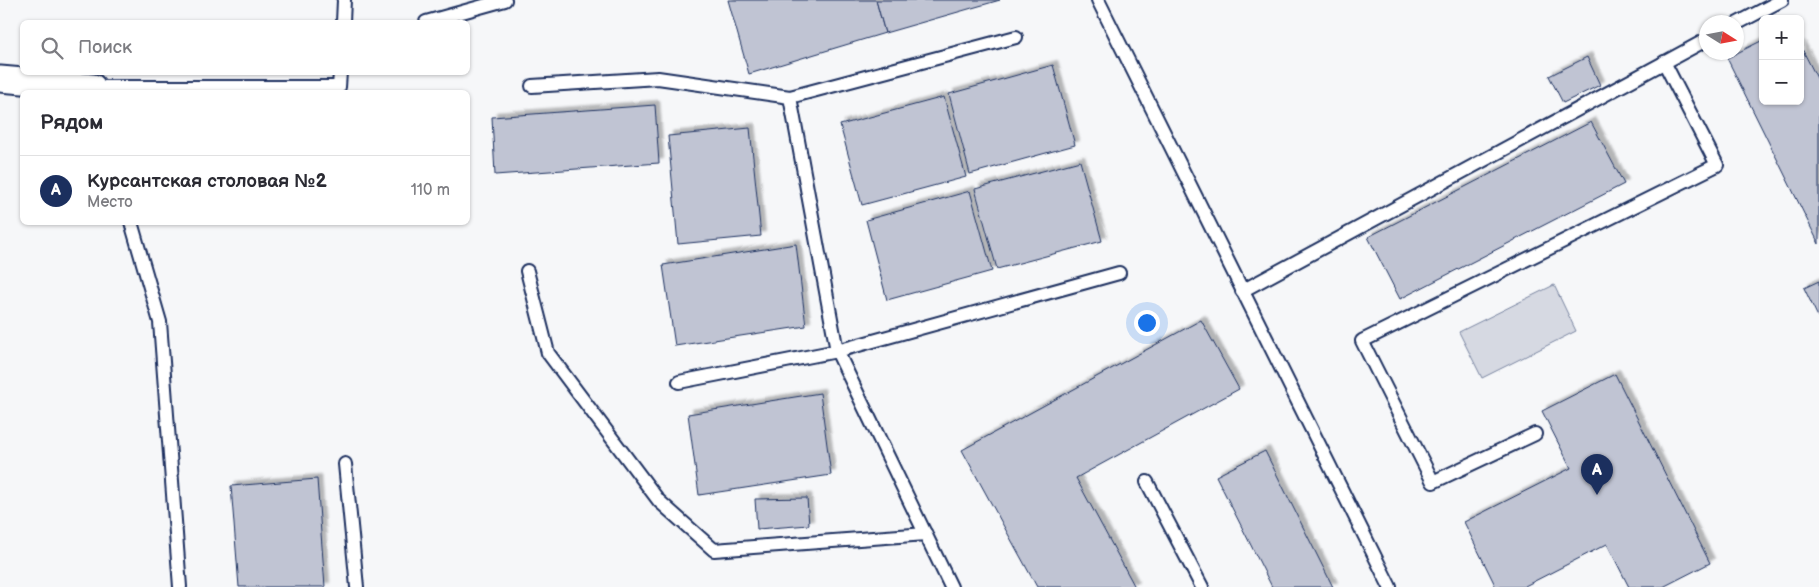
<!DOCTYPE html>
<html lang="ru">
<meta charset="utf-8">
<style>
body{margin:0;font-family:"Balsamiq Sans",sans-serif;background:#f2f2f3;color:#2b2b33}
.controls{position:absolute;right:15px;top:15px;display:grid;overflow:hidden;border-radius:8px;box-shadow:0 1px 4px #0004}
.controls button{width:45px;height:45px;display:grid;place-items:center;padding:0;border:0;border-bottom:1px solid #e1e1e2;background:#fff;color:#2b2b33;font:25px sans-serif}
.compass{position:absolute;left:1699px;top:15px;width:45px;height:45px;border-radius:50%;background:#fff;box-shadow:0 1px 4px #0004;rotate:101deg}
.you{position:absolute;left:1146px;top:322px;width:18px;height:18px;margin:-12px;border:4px solid #fff;border-radius:50%;background:#1a73e8;box-shadow:0 0 0 8px #1a73e833}
.badge{display:grid;place-items:center;width:32px;height:32px;border-radius:50%;background:#1b2f5e;color:#fff;font-size:16px;font-weight:700}
.pin{position:absolute;translate:-50% -41px;filter:drop-shadow(0 1px 2px #0008)}
.pin::after{content:'';position:absolute;top:26px;width:18px;height:15px;background:inherit;clip-path:polygon(0 0,100% 0,50% 100%)}
.list{margin:0;padding:0;list-style:none}
h2{display:flex;justify-content:space-between;align-items:center;height:65px;margin:0;padding:0 20px;font-size:21px}
h2 small{font-size:16px;font-weight:400;color:#7c7c81}
.list li{display:grid;grid-template-columns:32px 1fr auto;gap:15px;align-items:center;box-sizing:border-box;height:70px;padding:0 20px;border-top:1px solid #e1e1e2}
.list b{display:block;font-size:19px;white-space:nowrap}
.list p{margin:0;font-size:16px;white-space:nowrap;color:#7c7c81}
.list em{font-size:16px;font-style:normal;color:#7c7c81}
.icon{flex:none;width:28px;height:28px;fill:none;stroke:currentColor;stroke-width:2;stroke-linecap:round;stroke-linejoin:round}
.map{position:relative;flex:none;width:1819px;height:587px;overflow:hidden}
.search{position:absolute;background:#fff;box-shadow:0 1px 4px #0004;left:20px;top:20px;width:450px;height:55px;display:flex;align-items:center;gap:12px;box-sizing:border-box;padding:0 18px;border-radius:8px;color:#7c7c81;font-size:19px}
.panel{position:absolute;background:#fff;box-shadow:0 1px 4px #0004;left:20px;top:90px;width:450px;height:135px;border-radius:8px}
.map>svg:first-child{display:block}
</style>
<div class="map">
<svg width="1819" height="587" viewBox="0 0 1819 587">
<defs>
<filter id="shadow"><feDropShadow dx="4.5" dy="-4.5" stdDeviation="1" flood-color="#0004"/></filter>
</defs>
<rect width="100%" height="100%" fill="#f6f7f9"/>
<filter id="ink" filterUnits="userSpaceOnUse"><feTurbulence type="fractalNoise" baseFrequency=".02" numOctaves="2"/><feDisplacementMap in="SourceGraphic" scale="10" xChannelSelector="R" yChannelSelector="G"/><feConvolveMatrix kernelMatrix="1 2 1 2 8 2 1 2 1" color-interpolation-filters="sRGB"/></filter>
<g filter="url(#ink)">
<polygon fill="#d6d9e2" stroke="#7884a0" points="1554,285 1576,331 1482,378 1459,332"/>
<g fill="#c0c4d3" stroke="#1b2f5e" filter="url(#shadow)">
<polygon points="728,0 876,0 885,33 749,74"/>
<polygon points="876,0 1000,0 885,33"/>
<polygon points="1763,40 1763,101 1800,101 1800,45 1819,82 1819,244 1727,58"/>
<polygon points="1587,57 1600,85 1563,103 1549,76"/>
<polygon points="1053,65 1075,145 970,174 949,94"/>
<polygon points="944,97 966,177 862,205 840,125"/>
<polygon points="655,105 659,163 495,175 492,117"/>
<polygon points="1591,122 1624,184 1400,299 1368,237"/>
<polygon points="750,128 761,236 678,244 668,136"/>
<polygon points="1080,161 1102,241 997,269 975,189"/>
<polygon points="970,191 992,271 887,300 866,220"/>
<polygon points="796,244 806,326 675,346 663,265"/>
<polygon points="1819,281 1819,319 1804,288"/>
<polygon points="1201,320 1239,389 1076,478 1135,587 1037,587 962,450"/>
<polygon points="1615,374 1710,563 1663,587 1629,587 1607,544 1523,587 1496,587 1464,522 1571,468 1542,411"/>
<polygon points="820,393 831,475 699,495 688,414"/>
<polygon points="1265,451 1333,587 1272,587 1216,476"/>
<polygon points="317,479 325,587 239,587 231,486"/>
<polygon points="807,498 809,525 757,529 755,499"/>
</g>
<g fill="none" stroke-linecap="round" stroke-linejoin="round">
<g stroke="#1b2f5e" stroke-width="16">
<g id="service">
<polyline points="1098,0 1390,587"/>
<polyline points="343,22 344,0"/>
<polyline points="426,22 505,0"/>
<polyline points="1736,24 1782,0"/>
<polyline points="1016,37 790,97 837,351 1119,273"/>
<polyline points="532,86 658,78 790,97"/>
<polyline points="94,90 93,87 339,87 340,72"/>
<polyline points="131,222 160,322 180,587"/>
<polyline points="527,271 548,353 659,501 714,550 926,534"/>
<polyline points="1242,291 1706,40"/>
<polyline points="679,382 837,351 951,587"/>
<polyline points="1535,434 1433,482 1362,341 1717,165 1664,62"/>
<polyline points="345,464 357,587"/>
<polyline points="1147,482 1202,587"/>
</g>
</g>
<g stroke="#1b2f5e" stroke-width="29">
<polyline id="minor" points="0,79 93,87"/>
</g>
<use href="#service" stroke="#fff" stroke-width="12"/>
<use href="#minor" stroke="#fff" stroke-width="25"/>
</g>
</g>
</svg>
<div class="controls">
<button>+</button>
<button>−</button>
</div>
<svg class="compass" viewBox="-18 -18 36 36"><path d="M0-13l5 13h-10z" fill="#e53935"/><path d="M0 13l5-13h-10z" fill="#7c7c81"/></svg>
<div class="you"></div>
<div class="pin badge" style="left:1597px;top:495px">A</div>
<div class="search"><svg class="icon" aria-label="search" viewBox="0 0 24 24"><circle cx="10" cy="10" r="6"/><path d="M15 15l6 6"/></svg>Поиск</div>
<section class="panel">
<h2>Рядом<small></small></h2>
<ul class="list">
<li><span class="badge">A</span><div><b>Курсантская столовая №2</b><p>Место</p></div><em>110 m</em></li>
</ul>
</section>
</div>
